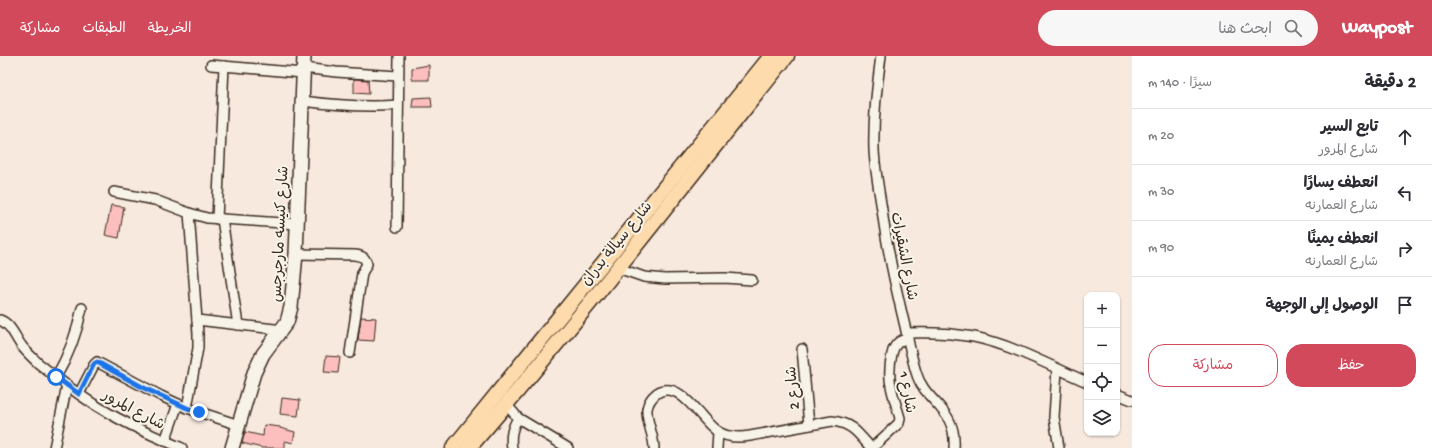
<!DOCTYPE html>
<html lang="ar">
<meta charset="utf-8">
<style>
body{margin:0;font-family:"Gochi Hand","Playpen Sans Arabic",sans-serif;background:#f7f7f7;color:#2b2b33;direction:rtl}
.controls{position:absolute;right:12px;bottom:12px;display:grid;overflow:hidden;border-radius:8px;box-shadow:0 1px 3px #0004}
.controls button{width:36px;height:36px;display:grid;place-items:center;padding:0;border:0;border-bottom:1px solid #e1e1e2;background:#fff;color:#2b2b33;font:20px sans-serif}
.stop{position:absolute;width:12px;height:12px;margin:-9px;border:3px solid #1a73e8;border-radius:50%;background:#fff}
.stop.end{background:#1a73e8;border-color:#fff;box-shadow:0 1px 4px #0008}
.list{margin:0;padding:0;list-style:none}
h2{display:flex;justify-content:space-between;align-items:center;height:52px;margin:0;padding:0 16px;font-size:17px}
h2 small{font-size:13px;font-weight:400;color:#7c7c81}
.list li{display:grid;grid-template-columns:26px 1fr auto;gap:12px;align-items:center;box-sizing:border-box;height:56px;padding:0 16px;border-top:1px solid #e1e1e2}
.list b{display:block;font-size:15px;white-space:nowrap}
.list p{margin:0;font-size:13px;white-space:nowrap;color:#7c7c81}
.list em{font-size:13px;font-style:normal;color:#7c7c81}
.actions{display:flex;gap:8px;padding:12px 16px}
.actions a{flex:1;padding:9px 0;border:1px solid #d1495b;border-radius:16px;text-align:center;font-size:14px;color:#d1495b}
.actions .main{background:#d1495b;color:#fff}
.icon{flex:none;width:22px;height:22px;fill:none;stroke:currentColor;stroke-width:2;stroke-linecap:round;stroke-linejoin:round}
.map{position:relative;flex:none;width:1132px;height:392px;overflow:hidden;direction:ltr}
header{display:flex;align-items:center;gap:24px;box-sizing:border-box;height:56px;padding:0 20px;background:#d1495b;color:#fff}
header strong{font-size:19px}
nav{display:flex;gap:22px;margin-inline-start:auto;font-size:14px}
.search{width:280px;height:36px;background:#f7f7f7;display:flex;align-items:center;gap:10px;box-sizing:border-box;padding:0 14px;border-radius:22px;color:#7c7c81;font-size:15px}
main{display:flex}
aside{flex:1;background:#fff}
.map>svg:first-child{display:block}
</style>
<header>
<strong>Waypost</strong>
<div class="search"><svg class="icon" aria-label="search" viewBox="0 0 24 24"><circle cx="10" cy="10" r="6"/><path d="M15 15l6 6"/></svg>ابحث هنا</div>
<nav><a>الخريطة</a><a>الطبقات</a><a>مشاركة</a></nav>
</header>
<main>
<aside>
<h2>2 دقيقة<small>سيرًا · 140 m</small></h2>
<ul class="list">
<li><svg class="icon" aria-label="ahead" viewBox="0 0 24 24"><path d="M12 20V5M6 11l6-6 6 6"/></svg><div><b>تابع السير</b><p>شارع المرور</p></div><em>20 m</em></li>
<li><svg class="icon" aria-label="left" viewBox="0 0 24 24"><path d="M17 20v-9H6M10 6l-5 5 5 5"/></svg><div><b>انعطف يسارًا</b><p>شارع العمارنه</p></div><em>30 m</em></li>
<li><svg class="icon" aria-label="right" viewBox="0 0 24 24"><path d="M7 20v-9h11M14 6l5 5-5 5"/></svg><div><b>انعطف يمينًا</b><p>شارع العمارنه</p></div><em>90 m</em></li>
<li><svg class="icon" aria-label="arrive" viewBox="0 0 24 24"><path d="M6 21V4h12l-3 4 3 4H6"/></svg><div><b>الوصول إلى الوجهة</b></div></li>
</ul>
<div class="actions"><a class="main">حفظ</a><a>مشاركة</a></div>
</aside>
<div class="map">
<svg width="1132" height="392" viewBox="0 0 1132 392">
<rect width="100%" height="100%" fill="#f8e9df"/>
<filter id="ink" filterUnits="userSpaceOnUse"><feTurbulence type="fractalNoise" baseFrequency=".025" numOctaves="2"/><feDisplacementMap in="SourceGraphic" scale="8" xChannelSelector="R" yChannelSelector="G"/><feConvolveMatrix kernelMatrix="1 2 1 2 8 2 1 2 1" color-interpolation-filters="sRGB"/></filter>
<g filter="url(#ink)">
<g fill="#fcbfbd" stroke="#3b2a1e">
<polygon points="429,9 429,24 412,24 412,12"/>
<polygon points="354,23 368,24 369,38 354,37"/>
<polygon points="431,41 432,51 412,51 413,42"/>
<polygon points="111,149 124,151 119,182 105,179"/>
<polygon points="361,261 376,262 374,285 358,284"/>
<polygon points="326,300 340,301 338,317 324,316"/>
<polygon points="282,342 300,344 298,360 280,358"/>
<polygon points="264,369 280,371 280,372 295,376 293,387 285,385 285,392 262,392 242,387 245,376 263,380"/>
</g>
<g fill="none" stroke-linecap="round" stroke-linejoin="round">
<g stroke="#3b2a1e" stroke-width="12">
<g id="street">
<path d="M881 0C877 31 873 62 874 94 875 114 879 134 882 154 887 192 895 229 904 266 908 283 911 300 916 316 925 348 957 351 954 392"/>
<polyline points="211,9 303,17"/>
<polyline points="303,12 336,16 398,20"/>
<path d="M302 45C334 49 366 52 398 49"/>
<polyline points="114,136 155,144 189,157 207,162 297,168"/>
<polyline points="217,163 224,10"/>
<polyline points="222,163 238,269"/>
<polyline points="397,171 399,0"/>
<path d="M296 198 355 199C362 200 365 201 367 208L362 217 350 297"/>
<polyline points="618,212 644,221 665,223 725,222 752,224"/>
<path d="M0 264C11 268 15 281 21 289 26 296 32 301 38 307 58 323 78 339 100 352 126 368 154 380 182 392"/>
<polyline points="197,264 283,274"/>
<path d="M907 277C929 276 951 277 974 281 1013 289 1050 310 1087 326"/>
<polyline points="802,293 809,369"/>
<polyline points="1057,313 1054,361 1059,392"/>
<path d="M56 321C69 299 77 277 82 252"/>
<polyline points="79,338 94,309 97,306 161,340 187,352 239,369"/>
<polyline points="1117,338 1132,344"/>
<polyline points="506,348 518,362 568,392"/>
<polyline points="187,352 198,292 198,278 189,157"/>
<polyline points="165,385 178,348"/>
<polyline points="54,392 67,329"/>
<path d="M512 392C510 380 512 372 518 362"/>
<path d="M654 392C654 379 646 366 647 353 648 347 652 341 657 337 680 322 701 365 717 375 727 382 738 382 750 380L832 365C852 367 858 377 871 392"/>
<polyline points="717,392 718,376"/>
<path d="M872 392 899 367 900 362C893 338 886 324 892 298 894 289 898 284 908 283"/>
</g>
</g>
<g stroke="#3b2a1e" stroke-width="16">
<polyline id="secondary" points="232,392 254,317 263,298 287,266 291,251 296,198 304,0"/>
</g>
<g stroke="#3b2a1e" stroke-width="17">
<g id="primary">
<polyline points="453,392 771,0"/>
<path d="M469 392C579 265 681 131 787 0"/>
</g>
</g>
<use href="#street" stroke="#f7f3e8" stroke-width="9"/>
<use href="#secondary" stroke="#f7f3e8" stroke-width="13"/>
<use href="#primary" stroke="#fedbac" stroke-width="14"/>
</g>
</g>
<g fill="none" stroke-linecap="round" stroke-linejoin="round" filter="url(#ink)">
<polyline stroke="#1a73e8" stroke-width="5" points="56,321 79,338 94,308 97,306 144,332 187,352 199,356"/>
</g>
<g text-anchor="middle" stroke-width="4" stroke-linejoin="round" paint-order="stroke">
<g font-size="15" fill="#3b2a1e" stroke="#f7f3e8">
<text transform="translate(279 178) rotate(-87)" y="5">شارع كنيسه مارجرجس</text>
<text transform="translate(616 187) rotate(-51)" y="5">شارع سيالة بدران</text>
<text transform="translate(905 200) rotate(79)" y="5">شارع الشقيرات</text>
<text transform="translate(792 332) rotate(-95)" y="5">شارع 2</text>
<text transform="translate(908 336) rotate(80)" y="5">شارع 1</text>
<text transform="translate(134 353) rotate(28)" y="5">شارع المرور</text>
</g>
</g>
</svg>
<div class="controls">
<button>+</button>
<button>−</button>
<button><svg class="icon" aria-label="locate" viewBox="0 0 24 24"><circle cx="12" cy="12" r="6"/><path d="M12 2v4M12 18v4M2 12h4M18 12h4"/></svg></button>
<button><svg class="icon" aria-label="layers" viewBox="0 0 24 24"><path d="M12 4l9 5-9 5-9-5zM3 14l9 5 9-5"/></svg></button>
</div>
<div class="stop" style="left:56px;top:321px"></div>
<div class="stop end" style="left:199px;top:356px"></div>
</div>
</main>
